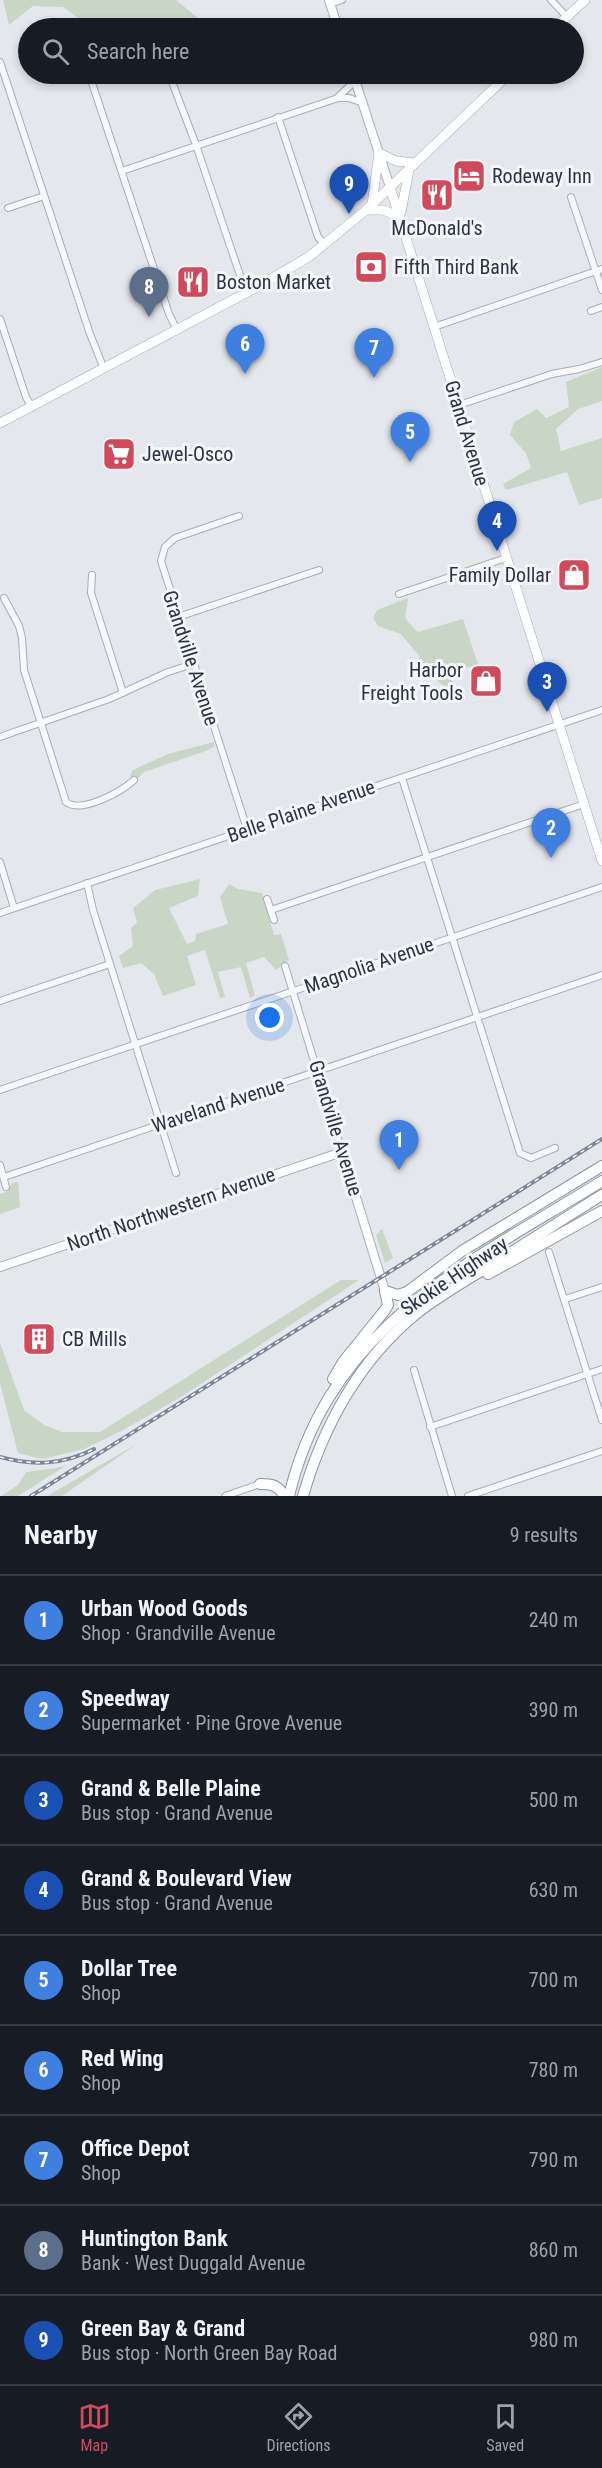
<!DOCTYPE html>
<meta charset="utf-8">
<style>
body{margin:0;font-family:"Roboto Condensed",sans-serif;background:#242831;color:#f1f3f6}
.you{position:absolute;left:270px;top:1018px;width:21px;height:21px;margin:-15px;border:4px solid #fff;border-radius:50%;background:#1a73e8;box-shadow:0 0 0 9px #1a73e833}
.badge{display:grid;place-items:center;width:39px;height:39px;border-radius:50%;background:#d1495b;color:#fff;font-size:20px;font-weight:700}
.pin{position:absolute;translate:-50% -50px;filter:drop-shadow(0 2px 3px #0008)}
.pin::after{content:'';position:absolute;top:32px;width:21px;height:18px;background:inherit;clip-path:polygon(0 0,100% 0,50% 100%)}
.list{margin:0;padding:0;list-style:none}
h2{display:flex;justify-content:space-between;align-items:center;height:78px;margin:0;padding:0 24px;font-size:26px}
h2 small{font-size:20px;font-weight:400;color:#9ea1a6}
.list li{display:grid;grid-template-columns:39px 1fr auto;gap:18px;align-items:center;box-sizing:border-box;height:90px;padding:0 24px;border-top:2px solid #363941}
.list b{display:block;font-size:22px;white-space:nowrap}
.list p{margin:0;font-size:20px;white-space:nowrap;color:#9ea1a6}
.list em{font-size:20px;font-style:normal;color:#9ea1a6}
.icon{flex:none;width:33px;height:33px;fill:none;stroke:currentColor;stroke-width:2;stroke-linecap:round;stroke-linejoin:round}
.map{position:relative;flex:none;width:602px;height:1496px;overflow:hidden}
.search{position:absolute;background:#171b24;box-shadow:0 3px 9px #0003;left:18px;right:18px;top:18px;height:66px;display:flex;align-items:center;gap:15px;box-sizing:border-box;padding:0 21px;border-radius:33px;color:#9ea1a6;font-size:22px}
.sheet{height:888px;background:#171b24}
nav{display:flex;justify-content:space-around;align-items:center;box-sizing:border-box;height:84px;border-top:2px solid #363941;background:#171b24;font-size:16px;color:#9ea1a6}
nav a{display:grid;justify-items:center;gap:3px}
nav .on{color:#d1495b}
.map>svg:first-child{display:block}
</style>
<div class="map">
<svg width="602" height="1496" viewBox="0 0 602 1496">
<rect width="100%" height="100%" fill="#e4e7ec"/>
<g fill="#c9d6c5">
<polygon points="3,0 176,0 210,28 92,28 63,7 33,6 9,25"/>
<polygon points="602,367 602,401 578,409 556,429 561,451 602,438 602,498 579,505 567,472 506,490 503,484 531,468 526,453 510,435 514,422 537,409 546,418 569,407 566,382"/>
<path d="M408 598C406 620 400 614 418 632L463 619 478 664 450 673 455 691 441 684 430 673 416 671 413 664 420 657 401 634 378 626 373 618 377 610Z"/>
<polygon points="214,742 215,746 206,751 144,772 137,779 130,776 133,770 168,754"/>
<polygon points="200,879 198,896 169,908 187,944 195,941 196,934 228,924 220,897 229,884 238,889 262,893 274,935 281,934 289,960 276,970 264,957 246,963 255,995 250,998 241,967 218,972 225,997 220,998 205,950 187,956 196,985 163,996 154,974 141,963 123,968 119,956 133,946 131,928 137,923 133,908 155,890"/>
<polygon points="18,1182 20,1207 0,1214 0,1194 8,1191 12,1183"/>
<polygon points="382,1229 393,1258 385,1263 376,1235"/>
<polygon points="341,1280 359,1280 178,1399 123,1430 84,1449 43,1459 18,1453 0,1383 0,1343 24,1410 44,1425 62,1432 100,1432"/>
<polygon points="137,1444 62,1496 47,1496"/>
<polygon points="67,1465 18,1496 1,1496 18,1485 26,1472 56,1468"/>
</g>
<g fill="none" stroke-linecap="round" stroke-linejoin="round">
<g stroke="#a9aeb7" stroke-width="8">
<g id="street">
<polyline points="551,0 567,17"/>
<polyline points="330,4 342,0"/>
<polyline points="0,62 90,334 104,369"/>
<polyline points="169,74 196,145 246,293"/>
<polyline points="90,77 169,314 177,330"/>
<polyline points="338,97 355,81"/>
<polyline points="278,117 318,237 325,245"/>
<polyline points="122,171 338,98 349,98 363,103"/>
<polyline points="571,197 602,290"/>
<polyline points="8,208 44,196"/>
<polyline points="591,311 602,307"/>
<polyline points="0,319 26,397 31,406"/>
<polyline points="434,327 602,269"/>
<polyline points="459,405 552,374 579,369 602,362"/>
<polyline points="239,516 175,538 165,547 161,561 247,829"/>
<polyline points="92,575 91,593 123,693"/>
<polyline points="399,594 506,558"/>
<path d="M4 598 19 626 22 638 24 670 66 802C81 814 121 792 134 780"/>
<polyline points="178,617 319,570"/>
<polyline points="0,737 109,699 168,672 193,664"/>
<polyline points="402,778 520,1153 531,1158 555,1148"/>
<polyline points="0,862 14,908"/>
<polyline points="87,883 93,910 176,1173"/>
<polyline points="267,899 274,920"/>
<polyline points="271,910 584,804"/>
<polyline points="0,913 602,710"/>
<polyline points="285,966 342,1152"/>
<polyline points="0,1001 110,964"/>
<polyline points="0,1090 602,887"/>
<polyline points="0,1165 6,1187"/>
<polyline points="4,1177 602,975"/>
<polyline points="549,1252 602,1420"/>
<polyline points="565,1299 602,1287"/>
<polyline points="414,1370 452,1496"/>
<polyline points="430,1427 602,1369"/>
<polyline points="225,1496 260,1484"/>
<polyline points="468,1496 602,1451"/>
</g>
</g>
<g stroke="#a9aeb7" stroke-width="10">
<g id="secondary">
<polyline points="329,0 338,28"/>
<polyline points="353,74 390,187"/>
<polyline points="0,1267 342,1152 385,1291"/>
</g>
</g>
<g stroke="#a3abb8" stroke-width="10">
<g id="primary">
<polyline points="555,28 585,0"/>
<polyline points="390,187 602,861"/>
<polyline points="372,204 379,153 396,161 415,163"/>
<polyline points="366,210 383,210 400,217"/>
<polyline points="401,212 409,170"/>
<polyline points="0,423 259,286 310,256 366,210 509,74"/>
</g>
</g>
<g stroke="#8b94a3" stroke-width="12">
<g id="highway">
<polyline points="488,1274 602,1211"/>
<polyline points="385,1291 398,1295 407,1292 462,1251 602,1166"/>
<polyline points="333,1379 343,1362 385,1310 388,1305 385,1291"/>
<path d="M260 1484C272 1484 278 1485 284 1496"/>
<path d="M289 1496C330 1325 465 1266 602 1181"/>
<path d="M303 1496C323 1426 360 1359 417 1313 439 1296 463 1282 486 1268 525 1244 563 1219 602 1195"/>
</g>
</g>
<use href="#street" stroke="#f7f8fa" stroke-width="6"/>
<use href="#secondary" stroke="#fff" stroke-width="8"/>
<use href="#primary" stroke="#fff" stroke-width="9"/>
<use href="#highway" stroke="#fff" stroke-width="10"/>
<g stroke="#7d8696" stroke-width="4">
<g id="rail">
<path d="M0 1457C33 1466 63 1465 94 1449"/>
<polyline points="31,1496 602,1139"/>
</g>
</g>
<use href="#rail" stroke="#f4f6f9" stroke-width="1.5" stroke-dasharray="4.5" stroke-linecap="butt"/>
</g>
<defs>
<g id="hotel-square" transform="scale(1.725)"><rect x="-9" y="-9" width="18" height="18" rx="4" fill="#d1495b" stroke="#f4f6f9"/><path d="M-6-4.5h1.5V1H6V5H4.5V3h-9V5H-6ZM-4 0a1.8 1.8 0 1 1 3.6 0ZM.5 0V-2.5h3Q6-2.5 6 0Z" fill="#fff"/></g>
<g id="restaurant-square" transform="scale(1.725)"><rect x="-9" y="-9" width="18" height="18" rx="4" fill="#d1495b" stroke="#f4f6f9"/><path d="M-5-6h1v4h1v-4h1v4h1v-4h1v5L-1.5 .5V6h-2V.5L-5-1ZM5-6V6H3V1.5H1.5Q1.5-4 5-6Z" fill="#fff"/></g>
<g id="bank-square" transform="scale(1.725)"><rect x="-9" y="-9" width="18" height="18" rx="4" fill="#d1495b" stroke="#f4f6f9"/><path d="M-6-4H6V4H-6ZM0-2.3a2.3 2.3 0 1 0 0 4.6a2.3 2.3 0 1 0 0-4.6Z" fill="#fff"/></g>
<g id="supermarket-square" transform="scale(1.725)"><rect x="-9" y="-9" width="18" height="18" rx="4" fill="#d1495b" stroke="#f4f6f9"/><path d="M-6-5.5h2.5l.6 2H6L4.5 2H-2.5L-4.4-4H-6ZM-1.5 3.2a1.3 1.3 0 1 0 .1 0ZM3 3.2a1.3 1.3 0 1 0 .1 0Z" fill="#fff"/></g>
<g id="shop-square" transform="scale(1.725)"><rect x="-9" y="-9" width="18" height="18" rx="4" fill="#d1495b" stroke="#f4f6f9"/><path d="M-5-2.5h2.3a2.7 3.5 0 0 1 5.4 0H5L5.5 6h-11ZM-1.5-2.5h3a1.5 2.3 0 0 0-3 0Z" fill="#fff"/></g>
<g id="building-square" transform="scale(1.725)"><rect x="-9" y="-9" width="18" height="18" rx="4" fill="#d1495b" stroke="#f4f6f9"/><path d="M-4-6H4V6H1V3H-1V6H-4ZM-2.5-4.3h1.7v1.8h-1.7ZM.8-4.3h1.7v1.8H.8ZM-2.5-1h1.7V.8h-1.7ZM.8-1h1.7V.8H.8Z" fill="#fff"/></g>
</defs>
<g fill-rule="evenodd">
<use href="#hotel-square" x="469" y="176"/>
<use href="#restaurant-square" x="437" y="195"/>
<use href="#bank-square" x="371" y="267"/>
<use href="#restaurant-square" x="193" y="282"/>
<use href="#supermarket-square" x="119" y="454"/>
<use href="#shop-square" x="574" y="575"/>
<use href="#shop-square" x="486" y="681"/>
<use href="#building-square" x="39" y="1339"/>
</g>
<g text-anchor="middle" stroke-width="6" stroke-linejoin="round" paint-order="stroke">
<g font-size="20" fill="#2b3445" stroke="#f4f6f9" text-anchor="start">
<text x="492" y="183">Rodeway Inn</text>
<text x="437" y="235" text-anchor="middle">McDonald's</text>
<text x="394" y="274">Fifth Third Bank</text>
<text x="216" y="289">Boston Market</text>
<text x="142" y="461">Jewel-Osco</text>
<text x="551" y="582" text-anchor="end">Family Dollar</text>
<text x="463" y="677" text-anchor="end">Harbor<tspan x="463" dy="23">Freight Tools</tspan></text>
<text x="62" y="1346">CB Mills</text>
</g>
<g font-size="20" fill="#2b3445" stroke="#f4f6f9">
<text transform="translate(467 433) rotate(73)" y="7">Grand Avenue</text>
<text transform="translate(191 658) rotate(72)" y="7">Grandville Avenue</text>
<text transform="translate(301 811) rotate(-19)" y="7">Belle Plaine Avenue</text>
<text transform="translate(369 965) rotate(-19)" y="7">Magnolia Avenue</text>
<text transform="translate(218 1105) rotate(-18)" y="7">Waveland Avenue</text>
<text transform="translate(336 1128) rotate(73)" y="7">Grandville Avenue</text>
<text transform="translate(171 1209) rotate(-19)" y="7">North Northwestern Avenue</text>
<text transform="translate(454 1276) rotate(-34)" y="7">Skokie Highway</text>
</g>
</g>
</svg>
<div class="you"></div>
<div class="pin badge" style="left:399px;top:1170px;background:#3f7fe0">1</div>
<div class="pin badge" style="left:551px;top:858px;background:#3f7fe0">2</div>
<div class="pin badge" style="left:547px;top:712px;background:#1a4fb4">3</div>
<div class="pin badge" style="left:497px;top:551px;background:#1a4fb4">4</div>
<div class="pin badge" style="left:410px;top:462px;background:#3f7fe0">5</div>
<div class="pin badge" style="left:245px;top:374px;background:#3f7fe0">6</div>
<div class="pin badge" style="left:374px;top:378px;background:#3f7fe0">7</div>
<div class="pin badge" style="left:149px;top:317px;background:#5c6f8a">8</div>
<div class="pin badge" style="left:349px;top:214px;background:#1a4fb4">9</div>
<div class="search"><svg class="icon" aria-label="search" viewBox="0 0 24 24"><circle cx="10" cy="10" r="6"/><path d="M15 15l6 6"/></svg>Search here</div>
</div>
<section class="sheet">
<h2>Nearby<small>9 results</small></h2>
<ul class="list">
<li><span class="badge" style="background:#3f7fe0">1</span><div><b>Urban Wood Goods</b><p>Shop · Grandville Avenue</p></div><em>240 m</em></li>
<li><span class="badge" style="background:#3f7fe0">2</span><div><b>Speedway</b><p>Supermarket · Pine Grove Avenue</p></div><em>390 m</em></li>
<li><span class="badge" style="background:#1a4fb4">3</span><div><b>Grand &amp; Belle Plaine</b><p>Bus stop · Grand Avenue</p></div><em>500 m</em></li>
<li><span class="badge" style="background:#1a4fb4">4</span><div><b>Grand &amp; Boulevard View</b><p>Bus stop · Grand Avenue</p></div><em>630 m</em></li>
<li><span class="badge" style="background:#3f7fe0">5</span><div><b>Dollar Tree</b><p>Shop</p></div><em>700 m</em></li>
<li><span class="badge" style="background:#3f7fe0">6</span><div><b>Red Wing</b><p>Shop</p></div><em>780 m</em></li>
<li><span class="badge" style="background:#3f7fe0">7</span><div><b>Office Depot</b><p>Shop</p></div><em>790 m</em></li>
<li><span class="badge" style="background:#5c6f8a">8</span><div><b>Huntington Bank</b><p>Bank · West Duggald Avenue</p></div><em>860 m</em></li>
<li><span class="badge" style="background:#1a4fb4">9</span><div><b>Green Bay &amp; Grand</b><p>Bus stop · North Green Bay Road</p></div><em>980 m</em></li>
</ul>
</section>
<nav>
<a class="on"><svg class="icon" aria-label="map" viewBox="0 0 24 24"><path d="M3 6l6-2 6 2 6-2v14l-6 2-6-2-6 2zM9 4v14M15 6v14"/></svg>Map</a>
<a><svg class="icon" aria-label="directions" viewBox="0 0 24 24"><path d="M12 3l9 9-9 9-9-9zM9 14v-3h6M13 9l2 2-2 2"/></svg>Directions</a>
<a><svg class="icon" aria-label="saved" viewBox="0 0 24 24"><path d="M7 4h10v16l-5-4-5 4z"/></svg>Saved</a>
</nav>
